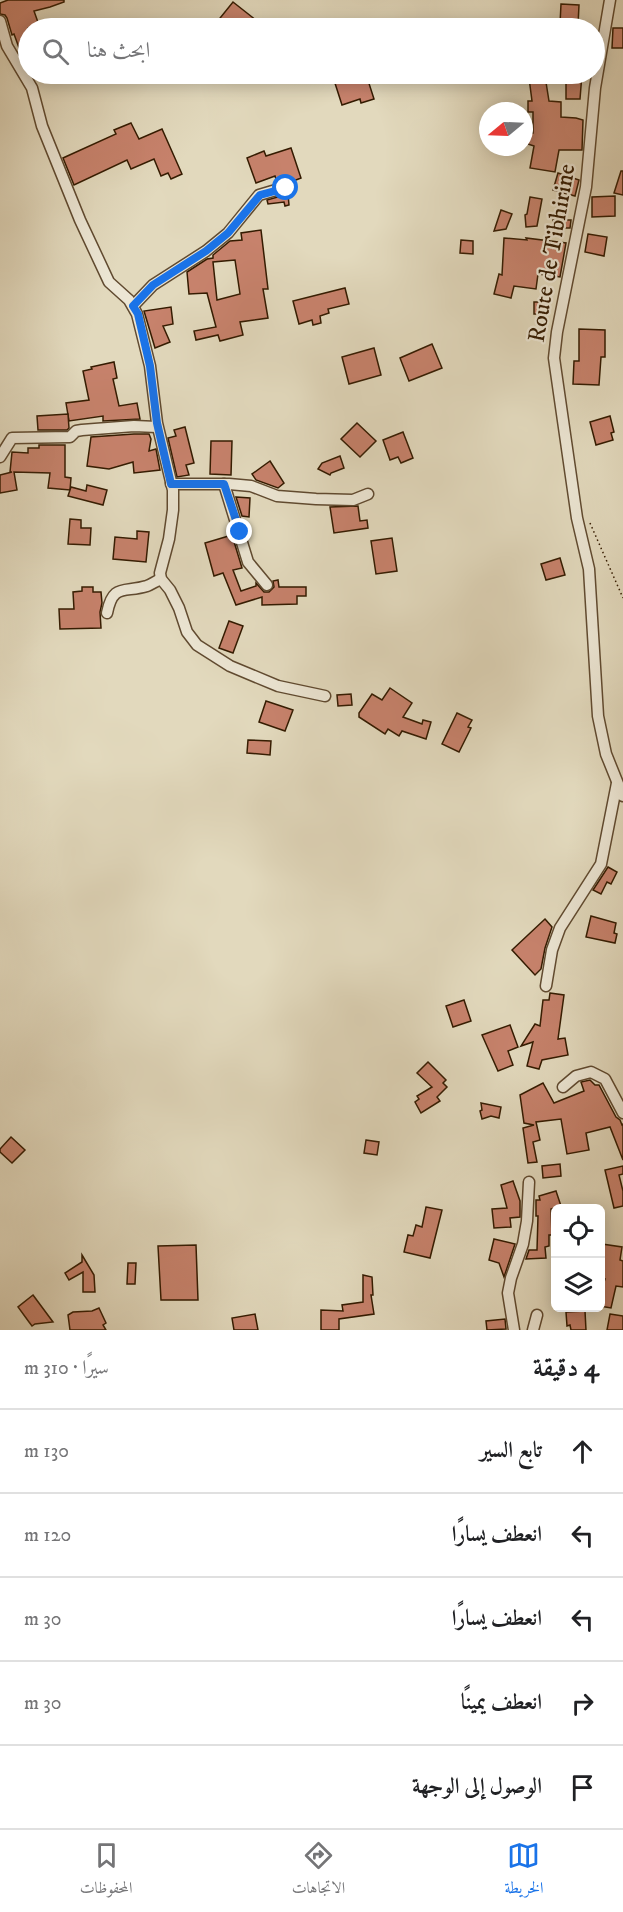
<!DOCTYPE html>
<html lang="ar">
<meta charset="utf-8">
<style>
body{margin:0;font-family:"IM FELL DW Pica",Amiri,serif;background:#f6f6f6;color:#202124;direction:rtl}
.controls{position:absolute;right:18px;bottom:18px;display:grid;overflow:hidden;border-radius:9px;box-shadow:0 3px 15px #0003}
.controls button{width:54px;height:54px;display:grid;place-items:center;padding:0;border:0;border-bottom:2px solid #e0e0e0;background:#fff;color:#202124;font:30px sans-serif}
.compass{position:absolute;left:479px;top:102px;width:54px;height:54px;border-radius:50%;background:#fff;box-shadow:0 3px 15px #0003;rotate:251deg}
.stop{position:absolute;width:18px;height:18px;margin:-14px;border:4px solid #1a73e8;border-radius:50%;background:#fff}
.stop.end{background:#1a73e8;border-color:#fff;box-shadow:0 2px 6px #0008}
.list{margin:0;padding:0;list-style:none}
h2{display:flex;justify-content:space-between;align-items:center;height:78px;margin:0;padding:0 24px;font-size:26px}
h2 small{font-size:20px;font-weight:400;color:#757577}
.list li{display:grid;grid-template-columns:39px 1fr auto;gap:18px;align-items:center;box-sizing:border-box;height:84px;padding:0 24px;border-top:2px solid #e0e0e0}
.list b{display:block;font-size:22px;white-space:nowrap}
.list em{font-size:20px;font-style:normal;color:#757577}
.icon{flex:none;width:33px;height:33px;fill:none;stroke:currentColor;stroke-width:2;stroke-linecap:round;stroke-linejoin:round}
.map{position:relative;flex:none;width:623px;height:1330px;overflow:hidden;direction:ltr}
.search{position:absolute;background:#fff;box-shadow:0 3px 15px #0003;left:18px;right:18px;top:18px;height:66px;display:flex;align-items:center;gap:15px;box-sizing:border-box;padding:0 21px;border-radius:33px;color:#757577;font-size:22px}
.sheet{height:498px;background:#fff}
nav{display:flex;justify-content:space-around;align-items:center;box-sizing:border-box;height:84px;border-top:2px solid #e0e0e0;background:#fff;font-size:16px;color:#757577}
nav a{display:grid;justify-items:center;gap:3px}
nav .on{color:#1a73e8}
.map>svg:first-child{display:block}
</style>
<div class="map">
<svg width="623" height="1330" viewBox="0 0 623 1330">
<rect width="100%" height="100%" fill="#e2d9bd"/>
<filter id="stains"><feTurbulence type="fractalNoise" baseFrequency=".00333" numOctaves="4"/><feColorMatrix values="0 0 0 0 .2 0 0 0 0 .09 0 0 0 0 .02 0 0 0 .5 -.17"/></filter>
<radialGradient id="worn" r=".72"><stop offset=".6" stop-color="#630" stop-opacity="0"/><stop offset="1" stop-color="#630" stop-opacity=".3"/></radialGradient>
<g fill="#c7826c" stroke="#341b01" stroke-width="1.5" fill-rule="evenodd">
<polygon points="8,0 64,0 64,2 50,7 34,11 40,28 28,28 28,54 22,56 14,34 12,35 7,18 5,15 0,14 0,3"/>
<polygon points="233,2 266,28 212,28"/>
<polygon points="561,4 579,5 578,25 560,24"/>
<polygon points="613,28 623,28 623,48 612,48"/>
<polygon points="345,74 346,78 366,74 374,99 361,103 360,99 342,105 333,77"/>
<polygon points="566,74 582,74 580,99 566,99"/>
<polygon points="545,76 549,101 561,102 561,117 576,118 583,120 582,150 559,150 555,172 530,168 534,146 525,143 529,133 533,133 533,112 528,112 528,101 532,101 529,78"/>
<polygon points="131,123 139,139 162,129 182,174 171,179 168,173 161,176 154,159 131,169 127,160 74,185 63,158 116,134 114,130"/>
<polygon points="291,148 301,178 291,182 287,180 277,182 275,176 256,183 247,158 264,151 266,156"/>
<polygon points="621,171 623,171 623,195 614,193"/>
<polygon points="558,173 579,180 575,196 553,190"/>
<polygon points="288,194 289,205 285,206 284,202 268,204 267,200"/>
<polygon points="615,196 615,216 592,217 592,197"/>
<polygon points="530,197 542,199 537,226 526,227 525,215 527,214"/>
<polygon points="501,210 512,214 506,229 494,231"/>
<polygon points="553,220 571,220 570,228 553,228"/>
<path d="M261 230 268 289H263L268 318 240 322 243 335 220 341 218 335 196 340 194 331 216 327 207 293 189 294 187 272 207 259 213 258V255L230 241 242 240 241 233ZM235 260 240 294 217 300 213 262Z"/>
<polygon points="588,234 607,237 604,256 585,252"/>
<polygon points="504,238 527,240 526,238 566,243 560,277 538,274 536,289 514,286 511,298 494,294 499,274 502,275"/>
<polygon points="461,240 473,241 473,254 460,253"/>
<polygon points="345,288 349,304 328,309 329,313 320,316 321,323 313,325 312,320 299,324 293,301"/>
<polygon points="534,302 544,302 543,314 534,314"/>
<polygon points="171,307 173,324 163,326 170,342 155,348 144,311"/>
<polygon points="579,329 605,330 605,357 601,357 599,385 573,384 574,361 579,361"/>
<polygon points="432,344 442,368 409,381 400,358"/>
<polygon points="374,348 381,375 349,384 342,357"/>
<polygon points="114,362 117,378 113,379 119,406 137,403 140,419 103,421 103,416 69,421 66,403 89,400 83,371 92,369 91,367"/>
<polygon points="68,414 69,428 67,430 38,430 37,416"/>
<polygon points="610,416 614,432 611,433 613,440 596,445 590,422"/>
<polygon points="357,423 376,441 360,457 341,439"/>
<polygon points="185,427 194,463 186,465 189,475 177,477 168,438 176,436 174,430"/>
<polygon points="403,432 413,458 401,463 398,457 390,460 383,440"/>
<polygon points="134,434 149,434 151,439 149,451 156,449 160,470 134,473 133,462 109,469 87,466 91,437"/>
<polygon points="211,441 232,441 231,475 210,474"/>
<polygon points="39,445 65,445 65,477 71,478 70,490 48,488 50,473 14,472 17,490 0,493 0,475 12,472 10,472 12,452 28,453 28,448 39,448"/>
<polygon points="340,456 344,468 331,473 330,475 318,469 322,463"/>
<polygon points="270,461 284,483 278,488 256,480 252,474"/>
<polygon points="87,485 107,490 103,505 68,496 71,487 86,491"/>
<polygon points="236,497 250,498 249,517 242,516"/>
<polygon points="358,506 360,521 367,520 368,528 334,533 330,507"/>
<polygon points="70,519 81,520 81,528 91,528 90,545 68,544"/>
<polygon points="137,531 149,532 146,562 113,559 115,537 137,539"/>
<polygon points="232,535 242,568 233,570 241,591 256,586 256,583 264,592 269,592 274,587 273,581 278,580 279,587 306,587 306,596 297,596 297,604 262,605 262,597 236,605 223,573 214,576 205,543"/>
<polygon points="392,538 397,571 376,574 371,541"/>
<polygon points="560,558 565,575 546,580 541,564"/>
<polygon points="82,587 93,587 93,592 101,592 102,603 100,612 101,628 60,629 59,609 74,609 73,592 82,591"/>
<polygon points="229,621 243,626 233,653 219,648"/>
<polygon points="390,688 412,703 403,717 422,724 423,720 431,722 426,739 402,731 399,736 388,729 385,734 359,717 359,713 372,694 382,700"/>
<polygon points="351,694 352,705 338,706 337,695"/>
<polygon points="266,701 293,710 285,731 259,722"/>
<polygon points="457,713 472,720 468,727 471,728 459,752 442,744"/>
<polygon points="248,740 271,741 270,755 247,753"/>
<polygon points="608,867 617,872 611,884 607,882 601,894 593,890"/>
<polygon points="591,916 616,923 614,933 617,934 615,943 586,937"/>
<polygon points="545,919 552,927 545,948 541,969 535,975 512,950"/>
<polygon points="550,993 564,995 558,1039 565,1038 568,1055 542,1060 539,1069 527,1066 533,1042 521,1046 535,1024 540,1026 543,1000 549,1000"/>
<polygon points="464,1000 471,1021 453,1027 446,1006"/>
<polygon points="510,1025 518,1047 508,1051 513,1065 498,1071 482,1035"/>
<polygon points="428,1062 446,1080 443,1083 447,1087 437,1097 440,1101 421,1113 415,1102 419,1099 417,1096 432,1087 417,1073"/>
<polygon points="590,1080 595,1085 599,1085 616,1117 620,1120 622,1125 623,1124 623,1160 610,1127 586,1133 589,1150 567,1154 561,1119 536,1122 540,1140 533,1142 537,1162 528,1163 523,1128 534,1125 524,1123 520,1095 543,1083 554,1103 584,1091 581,1082"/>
<polygon points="481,1103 501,1107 499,1118 491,1116 482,1119 480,1111 482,1110"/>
<polygon points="11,1137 25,1150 12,1163 0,1152 0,1149"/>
<polygon points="366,1140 379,1142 377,1155 364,1153"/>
<polygon points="560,1164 561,1176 543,1178 542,1166"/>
<polygon points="623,1166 623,1174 619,1175 623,1191 623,1206 614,1208 605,1170"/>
<polygon points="513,1181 520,1201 520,1217 510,1218 511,1227 494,1228 492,1209 507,1208 501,1185"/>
<polygon points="556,1191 561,1206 551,1209 552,1235 549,1235 549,1246 545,1247 546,1258 526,1259 529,1250 537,1250 538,1216 536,1216 536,1200 540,1200 539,1196"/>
<polygon points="426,1207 442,1210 430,1258 404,1252 408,1235 413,1236 416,1225 422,1227"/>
<polygon points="494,1239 515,1244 504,1277 499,1263 489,1260"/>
<polygon points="602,1244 622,1247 620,1260 623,1261 623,1287 616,1286 611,1308 600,1306 600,1295 605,1279 600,1279"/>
<polygon points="196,1245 198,1300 161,1300 158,1246"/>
<polygon points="82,1255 94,1275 95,1292 83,1292 83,1272 69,1280 65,1273 82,1262"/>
<polygon points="128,1263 136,1263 135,1284 127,1284"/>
<polygon points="363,1275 372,1277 373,1295 371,1295 374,1314 339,1319 339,1330 321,1330 321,1310 343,1311 342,1305 363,1302"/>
<polygon points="33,1295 53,1322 35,1324 32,1326 29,1322 18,1307"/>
<polygon points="99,1308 106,1323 103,1325 106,1330 70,1330 68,1315 73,1312 92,1311"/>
<polygon points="585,1311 586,1330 571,1330 570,1325 567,1326 566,1312"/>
<polygon points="255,1314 258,1330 234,1330 232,1318"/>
<polygon points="610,1314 623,1316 623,1330 607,1330"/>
<polygon points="505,1319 506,1329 487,1330 486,1321"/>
</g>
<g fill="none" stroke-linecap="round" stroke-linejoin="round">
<g stroke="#604a30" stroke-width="13">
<g id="minor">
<polyline points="610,0 595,88 586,187 557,332 554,358 577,518 589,569 598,716 606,754 623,796"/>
<polyline points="0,21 7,46 32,88 42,126 80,220 109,282 129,300 137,314 150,366 157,423 173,490 173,510 169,539 160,573 161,579 170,590 179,608 187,632 197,645 230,666 278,686 325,696"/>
<polyline points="133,306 153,285 206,251 228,233 259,195 286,187"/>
<polyline points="0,457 12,438 70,437 76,431 82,430 134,426 157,427"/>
<polyline points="171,484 229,484 251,486 277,496 316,499 353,500 368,494"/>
<polyline points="224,484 248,562 267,585"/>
<path d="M107 613C113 583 124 593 147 586 152 584 156 581 161 579"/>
<polyline points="546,986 552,950 560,928 601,864 617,783"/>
<polyline points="563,1087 576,1076 591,1072 605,1079 623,1113"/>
<polyline points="514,1330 508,1293 511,1278 523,1244 527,1221 529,1182"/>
<polyline points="533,1330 537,1315"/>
</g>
</g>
<polyline stroke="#341b01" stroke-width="1.5" stroke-dasharray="1.5 3" stroke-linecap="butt" points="590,523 623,598"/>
<use href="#minor" stroke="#ece6d4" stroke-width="10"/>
</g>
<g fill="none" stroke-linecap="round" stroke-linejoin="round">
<polyline stroke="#1a73e8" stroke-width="8" points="240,532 224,484 171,484 157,423 150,366 138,314 133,306 153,285 206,251 228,233 260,195 286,188"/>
</g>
<g text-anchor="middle" stroke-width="4.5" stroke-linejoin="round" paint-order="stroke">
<g font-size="24" fill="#341b01" stroke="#ece6d4">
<text transform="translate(551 253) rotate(-80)" y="8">Route de Tibhirine</text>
</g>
</g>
<rect width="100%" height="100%" filter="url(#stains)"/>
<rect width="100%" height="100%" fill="url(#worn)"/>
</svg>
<div class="controls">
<button><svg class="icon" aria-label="locate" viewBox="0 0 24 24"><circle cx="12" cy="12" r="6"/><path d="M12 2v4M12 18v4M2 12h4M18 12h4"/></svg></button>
<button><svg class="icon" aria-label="layers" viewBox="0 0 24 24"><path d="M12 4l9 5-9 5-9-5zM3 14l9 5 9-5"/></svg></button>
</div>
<svg class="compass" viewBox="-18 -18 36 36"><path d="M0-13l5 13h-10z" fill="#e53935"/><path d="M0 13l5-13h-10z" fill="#757577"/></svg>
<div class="stop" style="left:286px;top:188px"></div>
<div class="stop end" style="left:240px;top:532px"></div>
<div class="search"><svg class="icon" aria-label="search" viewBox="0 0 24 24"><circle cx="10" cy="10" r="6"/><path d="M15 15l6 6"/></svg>ابحث هنا</div>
</div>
<section class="sheet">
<h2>4 دقيقة<small>سيرًا · 310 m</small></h2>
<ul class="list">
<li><svg class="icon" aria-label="ahead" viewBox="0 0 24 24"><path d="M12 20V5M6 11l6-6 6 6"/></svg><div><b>تابع السير</b></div><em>130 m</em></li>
<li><svg class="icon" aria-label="left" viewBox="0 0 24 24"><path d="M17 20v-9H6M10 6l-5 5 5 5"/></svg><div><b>انعطف يسارًا</b></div><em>120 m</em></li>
<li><svg class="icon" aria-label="left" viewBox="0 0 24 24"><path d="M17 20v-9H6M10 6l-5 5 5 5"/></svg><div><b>انعطف يسارًا</b></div><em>30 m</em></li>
<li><svg class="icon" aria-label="right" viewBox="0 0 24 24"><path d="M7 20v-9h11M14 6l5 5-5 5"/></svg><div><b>انعطف يمينًا</b></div><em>30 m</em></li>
<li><svg class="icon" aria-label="arrive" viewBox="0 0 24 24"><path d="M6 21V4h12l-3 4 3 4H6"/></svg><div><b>الوصول إلى الوجهة</b></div></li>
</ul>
</section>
<nav>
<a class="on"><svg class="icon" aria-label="map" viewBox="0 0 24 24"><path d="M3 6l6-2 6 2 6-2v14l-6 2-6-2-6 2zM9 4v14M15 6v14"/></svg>الخريطة</a>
<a><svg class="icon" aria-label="directions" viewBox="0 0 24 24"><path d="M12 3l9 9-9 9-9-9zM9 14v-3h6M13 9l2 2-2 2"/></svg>الاتجاهات</a>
<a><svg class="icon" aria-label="saved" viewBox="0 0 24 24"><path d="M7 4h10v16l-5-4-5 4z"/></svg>المحفوظات</a>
</nav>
